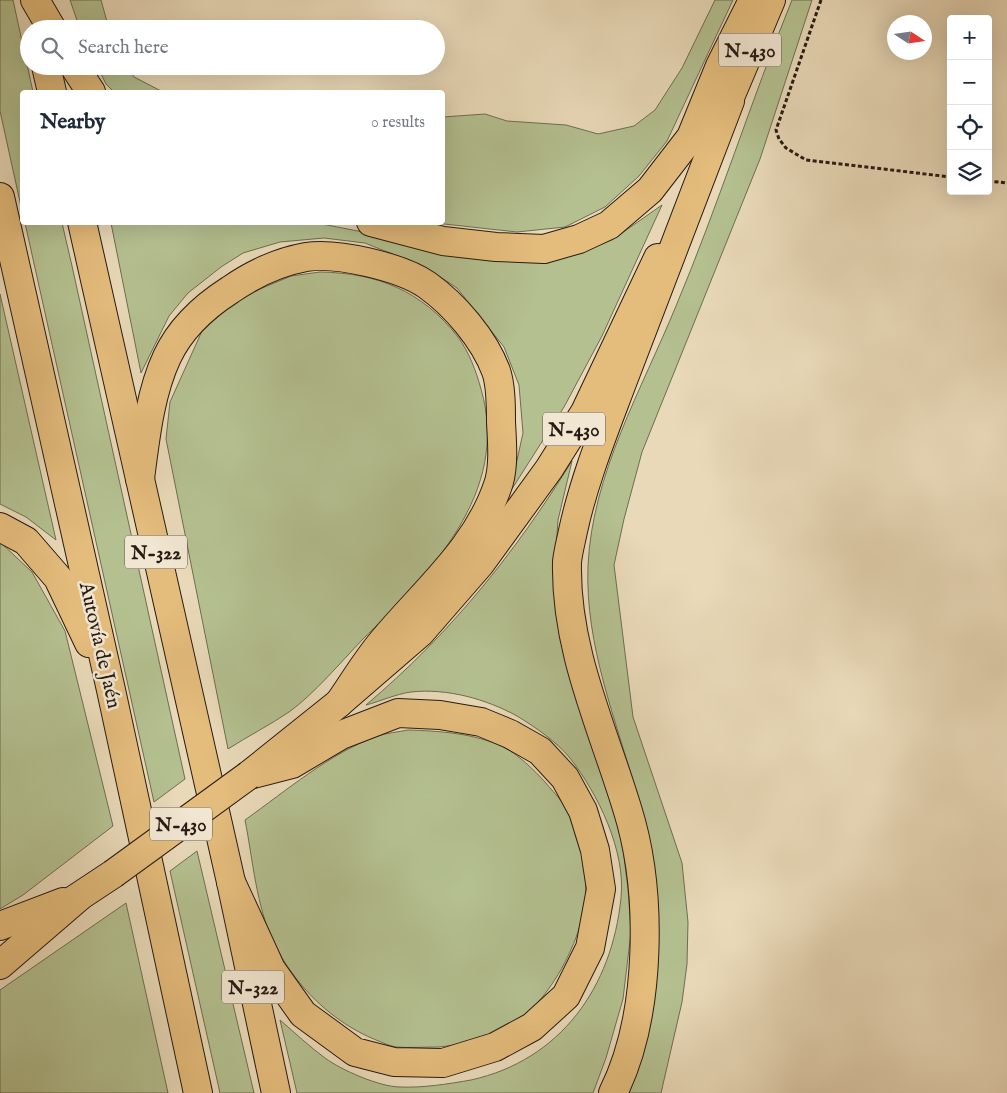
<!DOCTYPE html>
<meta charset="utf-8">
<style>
body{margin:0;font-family:"IM FELL English",serif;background:#f2f2f3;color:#1f2937}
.controls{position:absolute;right:15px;top:15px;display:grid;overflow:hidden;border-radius:5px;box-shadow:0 5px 20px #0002}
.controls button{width:45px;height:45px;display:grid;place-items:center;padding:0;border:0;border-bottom:1px solid #e0e1e3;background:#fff;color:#1f2937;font:25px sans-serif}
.compass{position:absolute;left:887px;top:15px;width:45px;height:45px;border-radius:50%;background:#fff;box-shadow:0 5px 20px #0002;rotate:102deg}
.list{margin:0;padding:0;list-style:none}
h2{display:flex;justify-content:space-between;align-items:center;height:65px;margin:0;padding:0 20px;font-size:21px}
h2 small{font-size:16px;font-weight:400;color:#747a83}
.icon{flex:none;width:28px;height:28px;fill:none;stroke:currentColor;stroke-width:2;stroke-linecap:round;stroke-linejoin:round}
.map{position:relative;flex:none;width:1007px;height:1093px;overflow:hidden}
.search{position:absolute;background:#fff;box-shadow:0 5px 20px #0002;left:20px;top:20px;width:425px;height:55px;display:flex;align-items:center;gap:12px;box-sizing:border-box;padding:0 18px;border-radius:28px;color:#747a83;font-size:19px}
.panel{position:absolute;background:#fff;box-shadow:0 5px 20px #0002;left:20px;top:90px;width:425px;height:135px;border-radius:5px}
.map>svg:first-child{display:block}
</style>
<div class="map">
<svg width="1007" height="1093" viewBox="0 0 1007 1093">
<rect width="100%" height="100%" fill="#e9d9b8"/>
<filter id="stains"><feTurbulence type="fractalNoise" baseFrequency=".004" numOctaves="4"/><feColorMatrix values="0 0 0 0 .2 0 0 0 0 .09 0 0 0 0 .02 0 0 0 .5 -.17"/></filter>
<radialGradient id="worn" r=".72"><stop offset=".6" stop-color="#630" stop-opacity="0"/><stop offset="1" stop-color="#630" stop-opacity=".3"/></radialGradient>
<g fill="#b4c090" stroke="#6e6d52">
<polygon points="0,0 13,0 33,92 22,92 22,211 0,111"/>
<polygon points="70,0 101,0 109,29 80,29"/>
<polygon points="715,0 733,0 667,141 639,176 605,207 565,227 517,232 435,223 442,222 443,117 485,114 507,121 566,125 598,134 634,126 655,110 682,68"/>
<path d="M792 0H812L760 159 642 452 624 519 614 565 633 717 682 863 688 922 687 964 682 1002 661 1093H626C634 1070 645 1046 649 1022 665 943 659 872 637 795 616 719 585 646 588 566 592 474 642 389 676 306 718 206 751 101 792 0Z"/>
<polygon points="97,66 128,66 134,77 163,92 114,92 106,84"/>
<polygon points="662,205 602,336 564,407 510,492 523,433 519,385 504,347 457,288 427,268 365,243 324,238 280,242 243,253 221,267 188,293 169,316 141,373 111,223 317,223 510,261 574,255 612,240"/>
<polygon points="25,223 62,223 72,266 185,779 154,802"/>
<path d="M320 272C378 273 422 291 458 337 469 352 476 371 481 389 511 493 430 573 362 640 341 662 313 695 289 712 270 725 248 736 228 749L166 439 170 402 202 331 230 306 260 289 291 276Z"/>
<polygon points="0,294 56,540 26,517 0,504"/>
<path d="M572 461 558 520 555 564 621 833 628 889 631 932 623 999 606 1058 593 1093H297L280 1020C295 1033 310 1047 325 1058 341 1070 380 1087 400 1087 423 1088 448 1084 471 1080 561 1060 612 987 621 898 626 851 598 794 570 758 557 742 535 727 517 716 486 699 447 688 411 692 396 694 381 701 366 705 450 634 515 553 572 461Z"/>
<polygon points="0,542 32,572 65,631 113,826 23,895 0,909"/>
<path d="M408 730C439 731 474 733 503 747 518 754 534 770 545 782 555 794 569 808 575 823 582 842 588 886 585 906 579 938 561 976 539 1001 515 1030 475 1044 438 1047 425 1047 409 1048 396 1047 389 1046 382 1042 376 1040 332 1022 295 986 274 943 256 906 253 860 245 820 287 790 329 754 377 736 387 733 398 732 408 730Z"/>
<polygon points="197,851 254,1093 220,1093 170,871"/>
<polygon points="126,903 168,1093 0,1093 0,990"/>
</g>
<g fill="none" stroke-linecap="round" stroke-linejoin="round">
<g stroke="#271a13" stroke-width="30">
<g id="trunk">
<polyline points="720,121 771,0"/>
<polyline points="249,775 339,703 420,633 480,564 549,469 585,412 658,258"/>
<polyline points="60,909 113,874"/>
</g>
</g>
<g stroke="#271a13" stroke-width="30">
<g id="motorway">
<polyline points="35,0 52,29"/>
<polyline points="46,66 52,92"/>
<polyline points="74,66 91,92"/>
<polyline points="0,197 111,690 198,1093"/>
<polyline points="82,222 231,882 276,1093"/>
<polyline points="371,222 443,241 496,247 544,249 579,239 609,225 650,190 691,137 720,66 753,0"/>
<path d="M140 479C145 440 150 393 167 357 180 329 205 306 230 290 253 274 278 262 306 257 337 252 401 267 427 285 455 305 484 339 496 371 501 385 501 407 501 422 502 441 504 464 499 482 478 548 424 591 382 642 366 661 353 683 339 703"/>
<polyline points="0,527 26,541 58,578 89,643"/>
<polyline points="231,882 271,969 303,1014 355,1052 394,1062 443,1063 495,1047 532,1027 566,996 590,948 601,889 595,850 583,811 565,778 540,751 510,734 481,722 440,715 398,713 341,735 292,764 249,775"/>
<polyline points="0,926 63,902"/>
<polyline points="0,965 79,897"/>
<path d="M613 1093C652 1015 653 890 627 808 602 726 565 649 567 562 568 552 571 541 573 531 584 480 604 431 622 383 658 289 694 195 730 101"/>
</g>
</g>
<g stroke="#271a13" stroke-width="3" stroke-dasharray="4 2.5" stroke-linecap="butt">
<polyline points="821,0 776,130 779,139 786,148 806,160 951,177"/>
<polyline points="988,181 1007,183"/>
</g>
<use href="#trunk" stroke="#e4bc7c" stroke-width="28"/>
<use href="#motorway" stroke="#e4bc7c" stroke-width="28"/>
<g stroke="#271a13" stroke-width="30" stroke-linecap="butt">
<polyline id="trunk-bridge" points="113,874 249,775"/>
</g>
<use href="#trunk-bridge" stroke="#e4bc7c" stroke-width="28"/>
</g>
<g text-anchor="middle" stroke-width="5" stroke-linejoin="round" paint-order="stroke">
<g fill="#f1e6d1" stroke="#64574c" stroke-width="1">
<rect x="719" y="33.5" width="62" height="33" rx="4"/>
<rect x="543" y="412.5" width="62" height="33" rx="4"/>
<rect x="125" y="535.5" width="62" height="33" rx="4"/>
<rect x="150" y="807.5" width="62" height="33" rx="4"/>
<rect x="222" y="970.5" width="62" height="33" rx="4"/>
</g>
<g font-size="19" font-weight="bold" fill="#271a13">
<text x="750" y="57">N-430</text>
<text x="574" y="436">N-430</text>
<text x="156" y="559">N-322</text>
<text x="181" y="831">N-430</text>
<text x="253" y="994">N-322</text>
</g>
<g font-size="20" fill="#271a13" stroke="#f1e6d1">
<text transform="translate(101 645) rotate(77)" y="7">Autovía de Jaén</text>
</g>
</g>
<rect width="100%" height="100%" filter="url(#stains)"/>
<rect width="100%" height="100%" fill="url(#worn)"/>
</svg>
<div class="controls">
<button>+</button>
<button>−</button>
<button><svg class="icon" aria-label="locate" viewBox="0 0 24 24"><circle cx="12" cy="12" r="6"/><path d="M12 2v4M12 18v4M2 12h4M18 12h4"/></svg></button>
<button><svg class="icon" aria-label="layers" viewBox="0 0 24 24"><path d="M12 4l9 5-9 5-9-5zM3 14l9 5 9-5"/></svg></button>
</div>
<svg class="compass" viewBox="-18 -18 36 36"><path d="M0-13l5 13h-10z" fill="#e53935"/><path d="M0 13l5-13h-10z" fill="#747a83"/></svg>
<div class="search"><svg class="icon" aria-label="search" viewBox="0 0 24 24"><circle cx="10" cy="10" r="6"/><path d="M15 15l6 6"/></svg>Search here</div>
<section class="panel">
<h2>Nearby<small>0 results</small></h2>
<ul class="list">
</ul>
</section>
</div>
